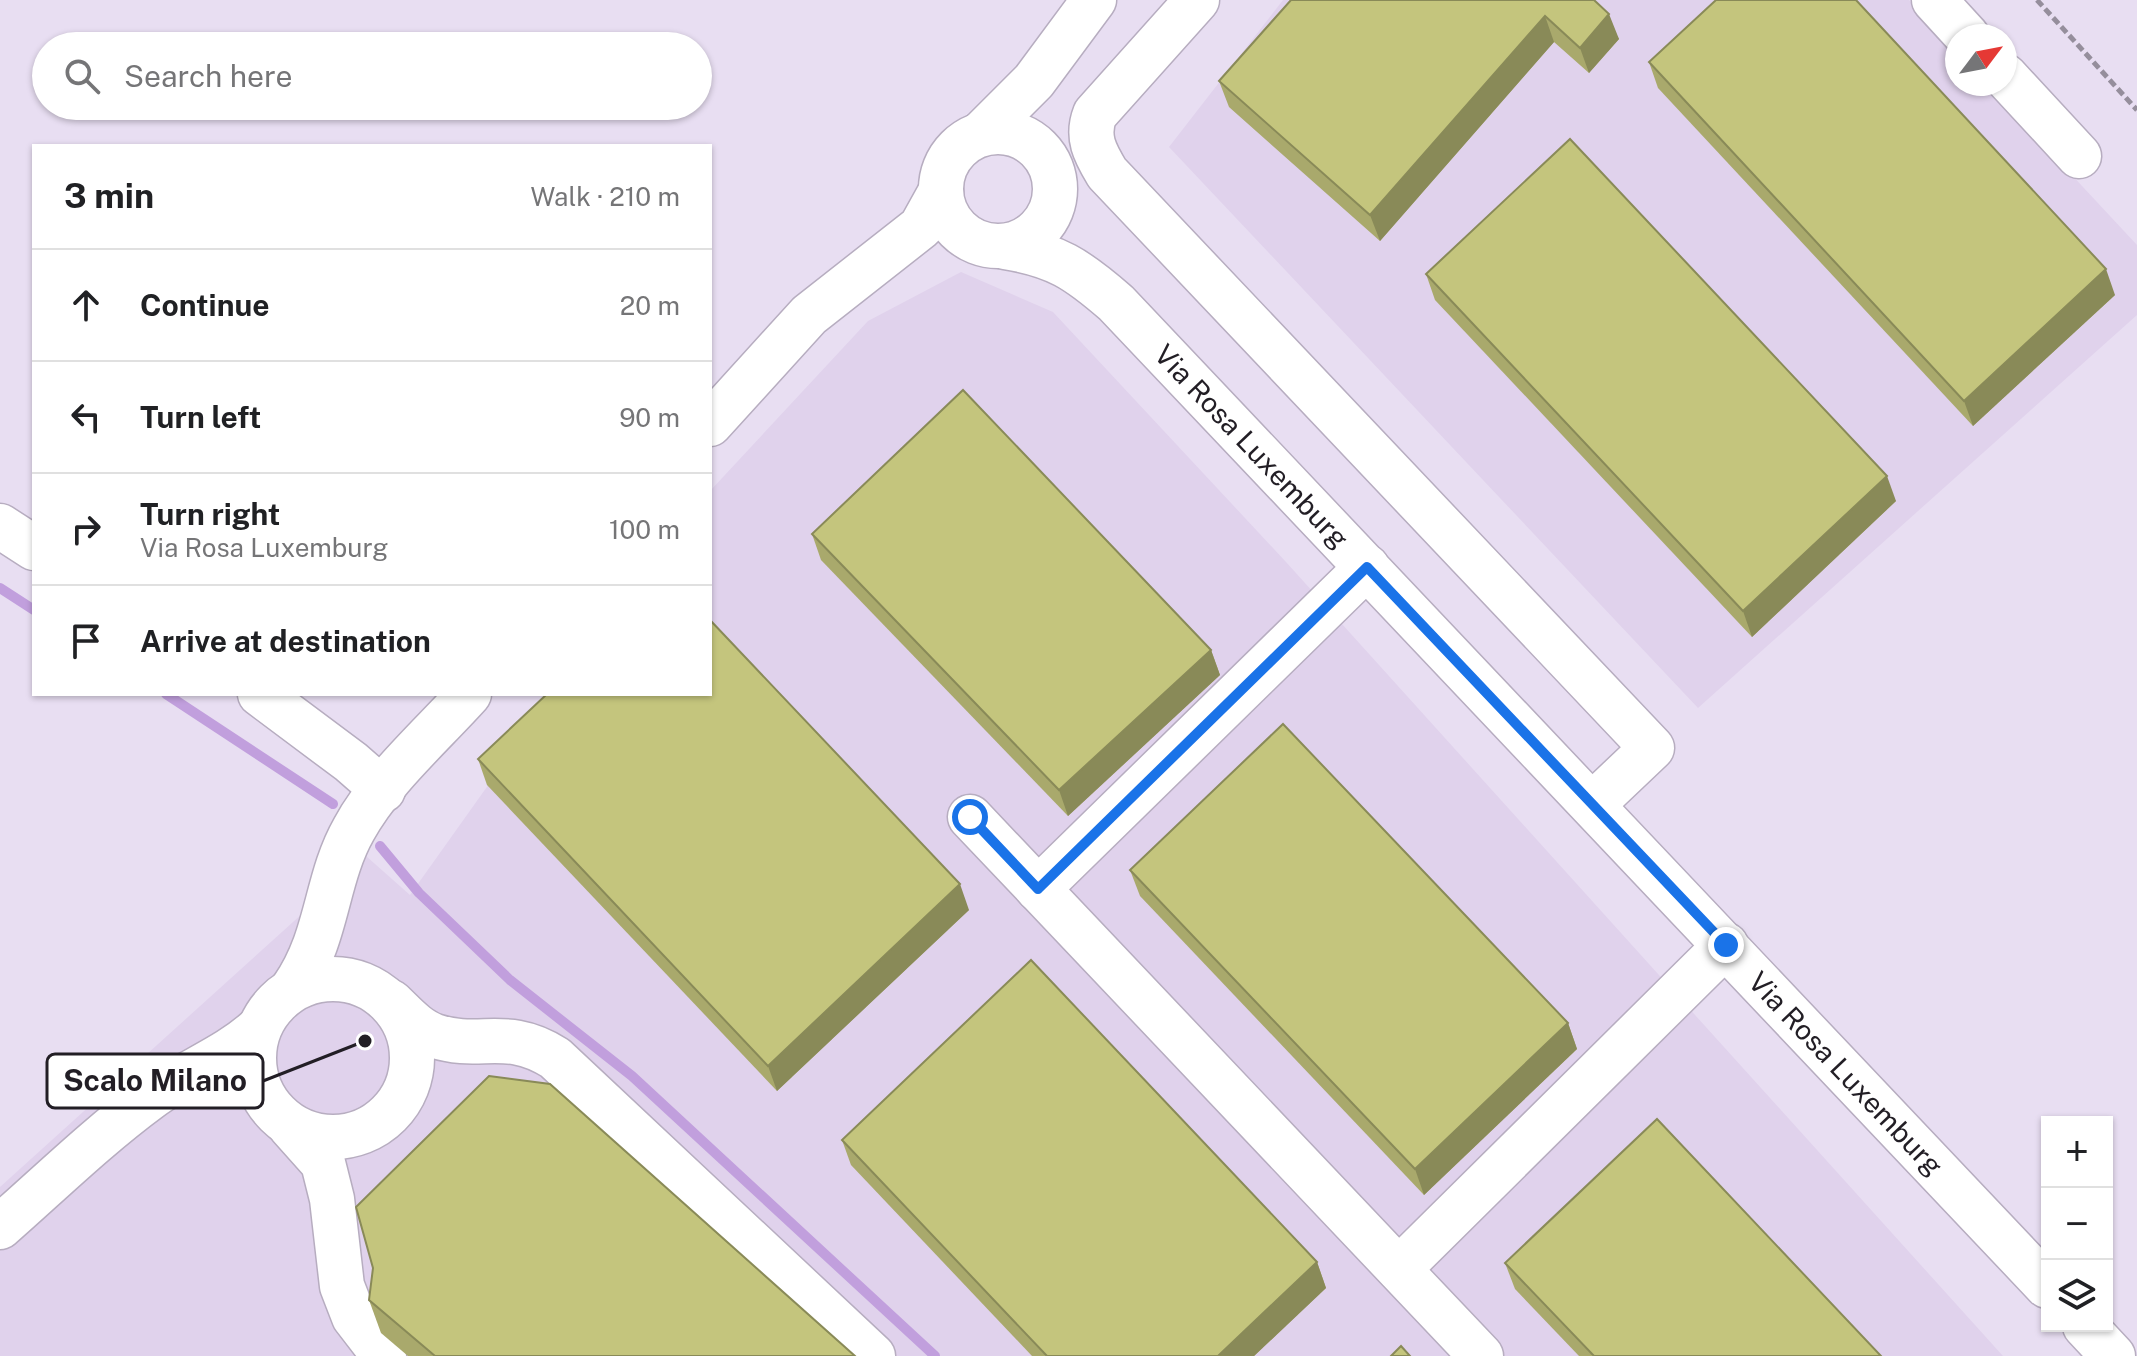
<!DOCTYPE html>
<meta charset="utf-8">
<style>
body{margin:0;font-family:"Public Sans",sans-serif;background:#f2f2f2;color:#202124}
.controls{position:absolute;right:24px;bottom:24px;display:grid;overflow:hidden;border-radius:0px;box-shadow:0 2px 6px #0004}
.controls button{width:72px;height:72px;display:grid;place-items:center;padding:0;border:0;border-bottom:2px solid #e0e0e0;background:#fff;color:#202124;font:40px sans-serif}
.compass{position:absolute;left:1945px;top:24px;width:72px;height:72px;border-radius:50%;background:#fff;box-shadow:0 2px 6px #0004;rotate:58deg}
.stop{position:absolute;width:24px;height:24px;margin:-18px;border:6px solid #1a73e8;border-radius:50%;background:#fff}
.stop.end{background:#1a73e8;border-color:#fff;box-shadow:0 2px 8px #0008}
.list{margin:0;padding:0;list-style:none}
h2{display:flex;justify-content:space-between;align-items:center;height:104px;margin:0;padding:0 32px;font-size:34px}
h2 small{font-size:26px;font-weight:400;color:#757577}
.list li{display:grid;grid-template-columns:52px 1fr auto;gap:24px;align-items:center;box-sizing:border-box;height:112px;padding:0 32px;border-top:2px solid #e0e0e0}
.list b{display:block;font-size:30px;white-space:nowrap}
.list p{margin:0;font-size:26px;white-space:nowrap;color:#757577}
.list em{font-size:26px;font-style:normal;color:#757577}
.icon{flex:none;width:44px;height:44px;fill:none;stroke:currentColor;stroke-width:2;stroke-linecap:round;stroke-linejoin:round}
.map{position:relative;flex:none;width:2137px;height:1356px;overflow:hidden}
.search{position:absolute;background:#fff;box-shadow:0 2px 6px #0004;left:32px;top:32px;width:680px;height:88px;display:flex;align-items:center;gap:20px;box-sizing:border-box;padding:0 28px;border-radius:44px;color:#757577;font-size:30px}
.panel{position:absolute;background:#fff;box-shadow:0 2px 6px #0004;left:32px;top:144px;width:680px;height:552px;border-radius:0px}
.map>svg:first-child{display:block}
</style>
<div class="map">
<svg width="2137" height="1356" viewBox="0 0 2137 1356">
<rect width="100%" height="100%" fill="#e8def2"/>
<g fill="#e0d2ec">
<polygon points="1283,0 1909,0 1957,52 1957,84 1987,84 2137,245 2137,315 1698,708 1169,147"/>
<polygon points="961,272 1053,312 1286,562 2003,1356 0,1356 0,1187 366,856 410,895 553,694 710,694 710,491 868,321"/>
</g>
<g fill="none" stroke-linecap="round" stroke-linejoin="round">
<g stroke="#c19fdd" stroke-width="10">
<polyline points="0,588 34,610"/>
<polyline points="166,694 333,804"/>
<polyline points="380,846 419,893 510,980 632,1076 935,1356"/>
</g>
<g stroke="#b7adc0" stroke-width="47">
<g id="minor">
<path d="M1197 0 1095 114C1086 137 1095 153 1107 173L1652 748 1593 804"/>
<polyline points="1934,0 1967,36"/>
<polyline points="2005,76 2079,156"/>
<circle cx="998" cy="189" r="57"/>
<polyline points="981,134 1034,81 1094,0"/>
<path id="s1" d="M1005 247C1056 255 1077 269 1116 303L2047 1286"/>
<polyline points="710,424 809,315 921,227 941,191"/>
<polyline points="0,526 34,548"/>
<polyline points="260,694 351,762 383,790"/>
<polyline points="970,817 1481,1356"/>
<polyline points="1038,889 1367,567"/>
<circle cx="333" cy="1058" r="79"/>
<path d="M293 988C329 936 325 880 354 829 380 781 432 735 469 694"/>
<path d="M391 1002C404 1014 417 1030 435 1036 481 1051 506 1027 555 1058L873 1356"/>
<polyline points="290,1126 323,1163 332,1199 342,1286 354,1317 384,1356"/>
<path d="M0 1227C49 1184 97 1137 150 1098 185 1072 226 1058 258 1029"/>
<polyline points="1399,1269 1726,945"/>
<polyline points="2085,1326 2113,1356"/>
</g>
</g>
<polyline stroke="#958e9c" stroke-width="5" stroke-dasharray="8 4" stroke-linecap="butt" points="2037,0 2137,110"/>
<use href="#minor" stroke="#fff" stroke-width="44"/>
</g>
<g fill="#a9a96c">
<polygon points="1594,0 1619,39 1589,73 1554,42 1380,241 1229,107 1219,81"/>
<polygon points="1649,62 2115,295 1973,426 1658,88"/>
<polygon points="1426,274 1896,501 1752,637 1435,300"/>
<polygon points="812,534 1211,650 1220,675 1068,816 821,560"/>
<polygon points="478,759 969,910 777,1091 487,785"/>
<polygon points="1130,870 1568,1023 1577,1049 1424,1195 1140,896"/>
<polygon points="842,1140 1317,1262 1326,1288 1254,1356 1032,1356 851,1165"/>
<polygon points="1505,1263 1881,1356 1579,1356 1515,1289"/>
<polygon points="369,1300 855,1356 408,1356 381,1333"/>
</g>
<g fill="#898a58">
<polygon points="1609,14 1619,39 1589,73 1580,48"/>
<polygon points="1545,16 1554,42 1380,241 1370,215"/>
<polygon points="2106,269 2115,295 1973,426 1964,401"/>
<polygon points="1887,476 1896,501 1752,637 1743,611"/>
<polygon points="1211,650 1220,675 1068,816 1059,790"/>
<polygon points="960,884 969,910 777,1091 768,1066"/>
<polygon points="1568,1023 1577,1049 1424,1195 1415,1169"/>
<polygon points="1317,1262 1326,1288 1254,1356 1218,1356"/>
</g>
<g fill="#c4c57d" stroke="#898a58" stroke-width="2">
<polygon points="1291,0 1594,0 1609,14 1580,48 1545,16 1370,215 1219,81"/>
<polygon points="1716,0 1856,0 2106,269 1964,401 1649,62"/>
<polygon points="1570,139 1887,476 1743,611 1426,274"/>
<polygon points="963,390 1211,650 1059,790 812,534"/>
<polygon points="710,620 960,884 768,1066 478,759 547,694 710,694"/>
<polygon points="1283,724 1568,1023 1415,1169 1130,870"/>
<polygon points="1031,960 1317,1262 1218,1356 1047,1356 842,1140"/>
<polygon points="489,1076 550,1084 855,1356 435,1356 369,1300 373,1268 356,1207"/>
<polygon points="1657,1119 1881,1356 1594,1356 1505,1263"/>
<polygon points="1401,1346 1410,1356 1391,1356"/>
</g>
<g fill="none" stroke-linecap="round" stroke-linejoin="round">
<polyline stroke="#1a73e8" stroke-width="10" points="970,817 1038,889 1367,567 1726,945"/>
</g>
<g text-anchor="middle" stroke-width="6" stroke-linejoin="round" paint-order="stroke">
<g font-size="28" fill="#221e25" stroke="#fff">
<text dy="10" stroke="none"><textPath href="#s1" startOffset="324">Via Rosa Luxemburg</textPath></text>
<text dy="10" stroke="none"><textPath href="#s1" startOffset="1188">Via Rosa Luxemburg</textPath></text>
</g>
</g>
<path fill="none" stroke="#221e25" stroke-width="3" d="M365 1041L263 1081"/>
<circle fill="#221e25" stroke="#fff" stroke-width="3" cx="365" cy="1041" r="8"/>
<rect fill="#fff" stroke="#221e25" stroke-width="3" x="47" y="1054" width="216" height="54" rx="8"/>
<g font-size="30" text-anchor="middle" font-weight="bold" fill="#221e25">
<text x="155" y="1091">Scalo Milano</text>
</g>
</svg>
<div class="controls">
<button>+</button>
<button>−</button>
<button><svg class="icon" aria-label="layers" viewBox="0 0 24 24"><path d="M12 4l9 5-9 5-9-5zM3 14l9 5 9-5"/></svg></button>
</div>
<svg class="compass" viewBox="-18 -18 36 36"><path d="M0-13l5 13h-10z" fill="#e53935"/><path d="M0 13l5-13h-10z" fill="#757577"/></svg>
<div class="stop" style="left:970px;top:817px"></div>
<div class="stop end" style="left:1726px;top:945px"></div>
<div class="search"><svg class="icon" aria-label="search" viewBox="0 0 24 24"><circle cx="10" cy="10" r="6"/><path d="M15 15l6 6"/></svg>Search here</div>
<section class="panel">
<h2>3 min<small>Walk · 210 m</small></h2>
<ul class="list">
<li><svg class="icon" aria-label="ahead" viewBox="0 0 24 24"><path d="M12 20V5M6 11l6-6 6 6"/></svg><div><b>Continue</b></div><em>20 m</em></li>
<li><svg class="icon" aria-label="left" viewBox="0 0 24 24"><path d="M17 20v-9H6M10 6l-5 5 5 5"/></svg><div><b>Turn left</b></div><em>90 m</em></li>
<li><svg class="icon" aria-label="right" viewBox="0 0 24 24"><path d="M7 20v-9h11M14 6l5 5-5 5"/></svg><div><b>Turn right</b><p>Via Rosa Luxemburg</p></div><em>100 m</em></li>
<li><svg class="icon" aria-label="arrive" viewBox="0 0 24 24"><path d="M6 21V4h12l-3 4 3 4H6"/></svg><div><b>Arrive at destination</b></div></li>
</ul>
</section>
</div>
